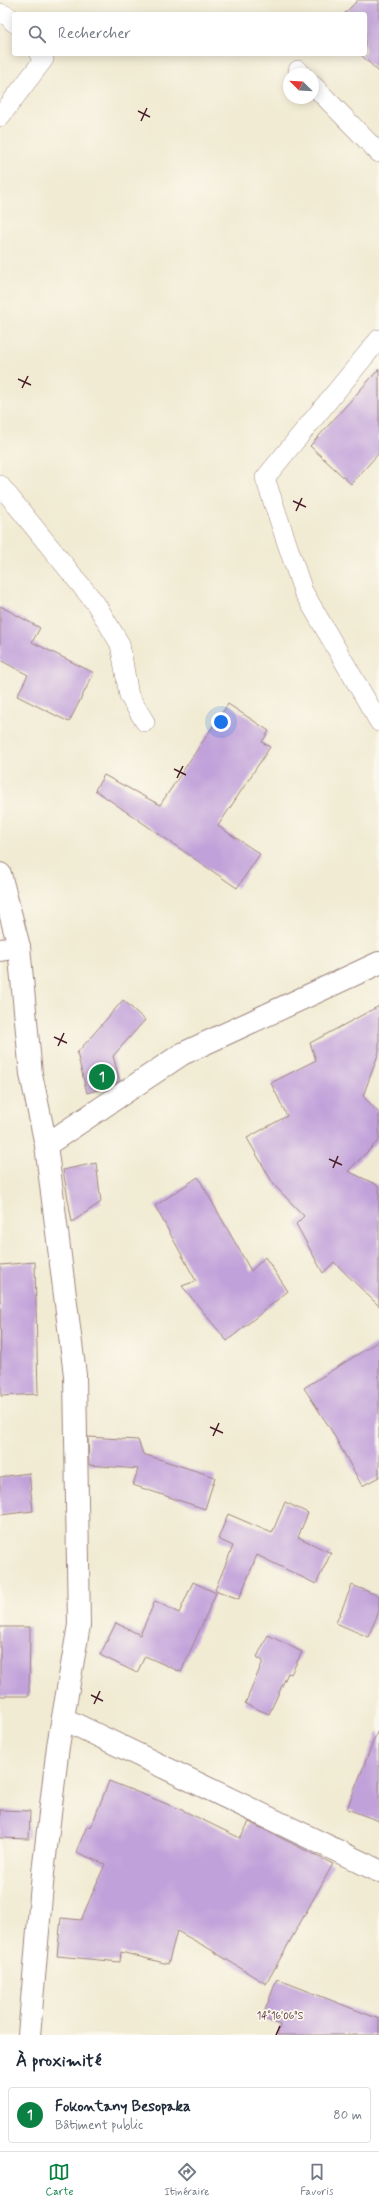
<!DOCTYPE html>
<html lang="fr">
<meta charset="utf-8">
<style>
body{margin:0;font-family:Mynerve,sans-serif;background:#f2f2f3;color:#1f2937}
.compass{position:absolute;left:283px;top:68px;width:36px;height:36px;border-radius:50%;background:#fff;box-shadow:0 2px 10px #0003;rotate:294deg}
.you{position:absolute;left:221px;top:722px;width:14px;height:14px;margin:-10px;border:3px solid #fff;border-radius:50%;background:#1a73e8;box-shadow:0 0 0 6px #1a73e833}
.badge{display:grid;place-items:center;width:26px;height:26px;border-radius:50%;background:#0b8043;color:#fff;font-size:13px;font-weight:700}
.pin{position:absolute;translate:-50% -50%;border:2px solid #fff;box-shadow:0 1px 4px #0006}
.list{margin:0;padding:0;list-style:none}
h2{display:flex;justify-content:space-between;align-items:center;height:52px;margin:0;padding:0 16px;font-size:17px}
h2 small{font-size:13px;font-weight:400;color:#747a83}
.list li{display:grid;grid-template-columns:26px 1fr auto;gap:12px;align-items:center;box-sizing:border-box;height:56px;margin:0 8px 8px;padding:0 8px;border:1px solid #e0e1e3;border-radius:4px}
.list b{display:block;font-size:15px;white-space:nowrap}
.list p{margin:0;font-size:13px;white-space:nowrap;color:#747a83}
.list em{font-size:13px;font-style:normal;color:#747a83}
.icon{flex:none;width:22px;height:22px;fill:none;stroke:currentColor;stroke-width:2;stroke-linecap:round;stroke-linejoin:round}
.map{position:relative;flex:none;width:379px;height:2035px;overflow:hidden}
.search{position:absolute;background:#fff;box-shadow:0 2px 10px #0003;left:12px;right:12px;top:12px;height:44px;display:flex;align-items:center;gap:10px;box-sizing:border-box;padding:0 14px;border-radius:4px;color:#747a83;font-size:15px}
.sheet{height:116px;background:#fff}
nav{display:flex;justify-content:space-around;align-items:center;box-sizing:border-box;height:56px;border-top:1px solid #e0e1e3;background:#fff;font-size:11px;color:#747a83}
nav a{display:grid;justify-items:center;gap:2px}
nav .on{color:#0b8043}
.map>svg:first-child{display:block}
</style>
<div class="map">
<svg width="379" height="2035" viewBox="0 0 379 2035">
<rect width="100%" height="100%" fill="#fbf7ec"/>
<filter id="ink" filterUnits="userSpaceOnUse"><feTurbulence type="fractalNoise" baseFrequency=".025" numOctaves="2"/><feDisplacementMap in="SourceGraphic" scale="8" xChannelSelector="R" yChannelSelector="G"/><feConvolveMatrix kernelMatrix="1 2 1 2 8 2 1 2 1" color-interpolation-filters="sRGB"/></filter>
<filter id="wash" filterUnits="userSpaceOnUse"><feTurbulence type="fractalNoise" baseFrequency=".012" numOctaves="4" result="noise"/><feDisplacementMap in="SourceGraphic" scale="16" xChannelSelector="R" yChannelSelector="G"/><feGaussianBlur stdDeviation="0.9" result="paint"/><feColorMatrix in="noise" values="0 0 0 0 0 0 0 0 0 0 0 0 0 0 0 0 0 1.4 0 .05"/><feComposite in="paint" operator="in"/></filter>
<g filter="url(#wash)">
<rect width="100%" height="100%" fill="#f1ebd3"/>
<g id="blocks">
<g fill="#c1a1da">
<polygon points="358,0 379,0 379,72 360,54 365,54 365,14 344,14"/>
<polygon points="379,369 379,453 351,484 310,446"/>
<polygon points="0,606 40,628 32,642 94,673 69,722 17,696 28,675 0,660"/>
<polygon points="228,704 269,731 262,742 270,747 218,826 260,854 237,888 95,790 104,775 160,805"/>
<polygon points="123,1000 145,1020 113,1056 120,1081 111,1086 87,1093 77,1053"/>
<polygon points="379,1006 379,1052 363,1096 379,1113 379,1140 348,1171 379,1186 379,1306 334,1262 323,1273 296,1224 304,1216 274,1185 247,1138 287,1116 271,1083 316,1060 310,1043"/>
<polygon points="96,1163 101,1202 72,1222 63,1170"/>
<polygon points="198,1177 251,1271 265,1257 288,1291 227,1341 182,1286 196,1281 155,1206"/>
<polygon points="35,1262 38,1394 1,1396 0,1265"/>
<polygon points="379,1341 379,1477 362,1486 330,1428 304,1388"/>
<polygon points="88,1437 138,1440 143,1454 215,1477 205,1509 133,1485 138,1469 89,1465"/>
<polygon points="29,1473 33,1511 0,1515 0,1477"/>
<polygon points="285,1502 308,1513 298,1537 331,1553 316,1584 257,1555 239,1599 215,1590 233,1546 218,1539 228,1514 272,1533"/>
<polygon points="193,1582 216,1593 181,1672 145,1656 137,1673 100,1655 116,1623 140,1635 155,1601 179,1613"/>
<polygon points="352,1585 379,1596 379,1611 368,1637 336,1623"/>
<polygon points="0,1627 30,1627 29,1696 0,1696"/>
<polygon points="268,1635 302,1652 291,1674 288,1673 269,1714 245,1704 263,1661 257,1657"/>
<polygon points="377,1732 379,1733 379,1821 347,1809"/>
<polygon points="109,1781 182,1810 240,1838 249,1822 333,1864 266,1984 208,1948 177,1931 168,1964 121,1952 120,1962 57,1956 61,1918 81,1920 105,1864 76,1852 87,1826 91,1827"/>
<polygon points="0,1810 30,1811 29,1839 0,1838"/>
<polygon points="277,1979 379,2019 379,2035 277,2035 280,2025 262,2018"/>
</g>
</g>
</g>
<g filter="url(#ink)">
<use href="#blocks" fill-opacity="0" stroke="#9e857f" stroke-width="1"/>
<g fill="none" stroke-linecap="round" stroke-linejoin="round">
<g stroke="#9e857f" stroke-width="20">
<g id="service">
<polyline points="0,13 8,16 14,23"/>
<polyline points="298,70 302,74"/>
<polyline points="313,85 379,153"/>
<polyline points="0,117 44,59 39,54"/>
<polyline points="379,339 265,478 303,591 379,722"/>
<polyline points="0,485 96,604 120,644 129,696 145,722"/>
</g>
</g>
<g stroke="#9e857f" stroke-width="24">
<g id="minor">
<polyline points="0,874 19,947 31,1074 46,1145 75,1375 79,1625 58,1746 43,1873 29,2035"/>
<polyline points="0,950 19,947"/>
<polyline points="46,1145 182,1054 379,963"/>
<polyline points="64,1719 379,1871"/>
</g>
</g>
<use href="#service" stroke="#fff" stroke-width="19"/>
<use href="#minor" stroke="#fff" stroke-width="22"/>
</g>
</g>
<path fill="none" stroke="#4a1f2b" stroke-width="1.5" d="M138 111 150 117M141 121 147 108M18 379 31 385M22 388 28 376M293 501 306 507M296 511 302 498M174 769 186 775M177 778 183 766M54 1037 67 1043M58 1046 64 1033M329 1159 342 1165M333 1168 338 1156M210 1427 223 1433M213 1436 219 1423M91 1695 103 1701M94 1704 100 1691M276 2035 280 2026"/>
<g font-size="10" text-anchor="middle" fill="#4a1f2b" stroke="#fbf7ec" stroke-width="3.5" stroke-linejoin="round" paint-order="stroke">
<text x="280" y="2019">14°16'06"S</text>
</g>
</svg>
<svg class="compass" viewBox="-18 -18 36 36"><path d="M0-13l5 13h-10z" fill="#e53935"/><path d="M0 13l5-13h-10z" fill="#747a83"/></svg>
<div class="you"></div>
<div class="pin badge" style="left:102px;top:1077px">1</div>
<div class="search"><svg class="icon" aria-label="search" viewBox="0 0 24 24"><circle cx="10" cy="10" r="6"/><path d="M15 15l6 6"/></svg>Rechercher</div>
</div>
<section class="sheet">
<h2>À proximité<small></small></h2>
<ul class="list">
<li><span class="badge">1</span><div><b>Fokontany Besopaka</b><p>Bâtiment public</p></div><em>80 m</em></li>
</ul>
</section>
<nav>
<a class="on"><svg class="icon" aria-label="map" viewBox="0 0 24 24"><path d="M3 6l6-2 6 2 6-2v14l-6 2-6-2-6 2zM9 4v14M15 6v14"/></svg>Carte</a>
<a><svg class="icon" aria-label="directions" viewBox="0 0 24 24"><path d="M12 3l9 9-9 9-9-9zM9 14v-3h6M13 9l2 2-2 2"/></svg>Itinéraire</a>
<a><svg class="icon" aria-label="saved" viewBox="0 0 24 24"><path d="M7 4h10v16l-5-4-5 4z"/></svg>Favoris</a>
</nav>
